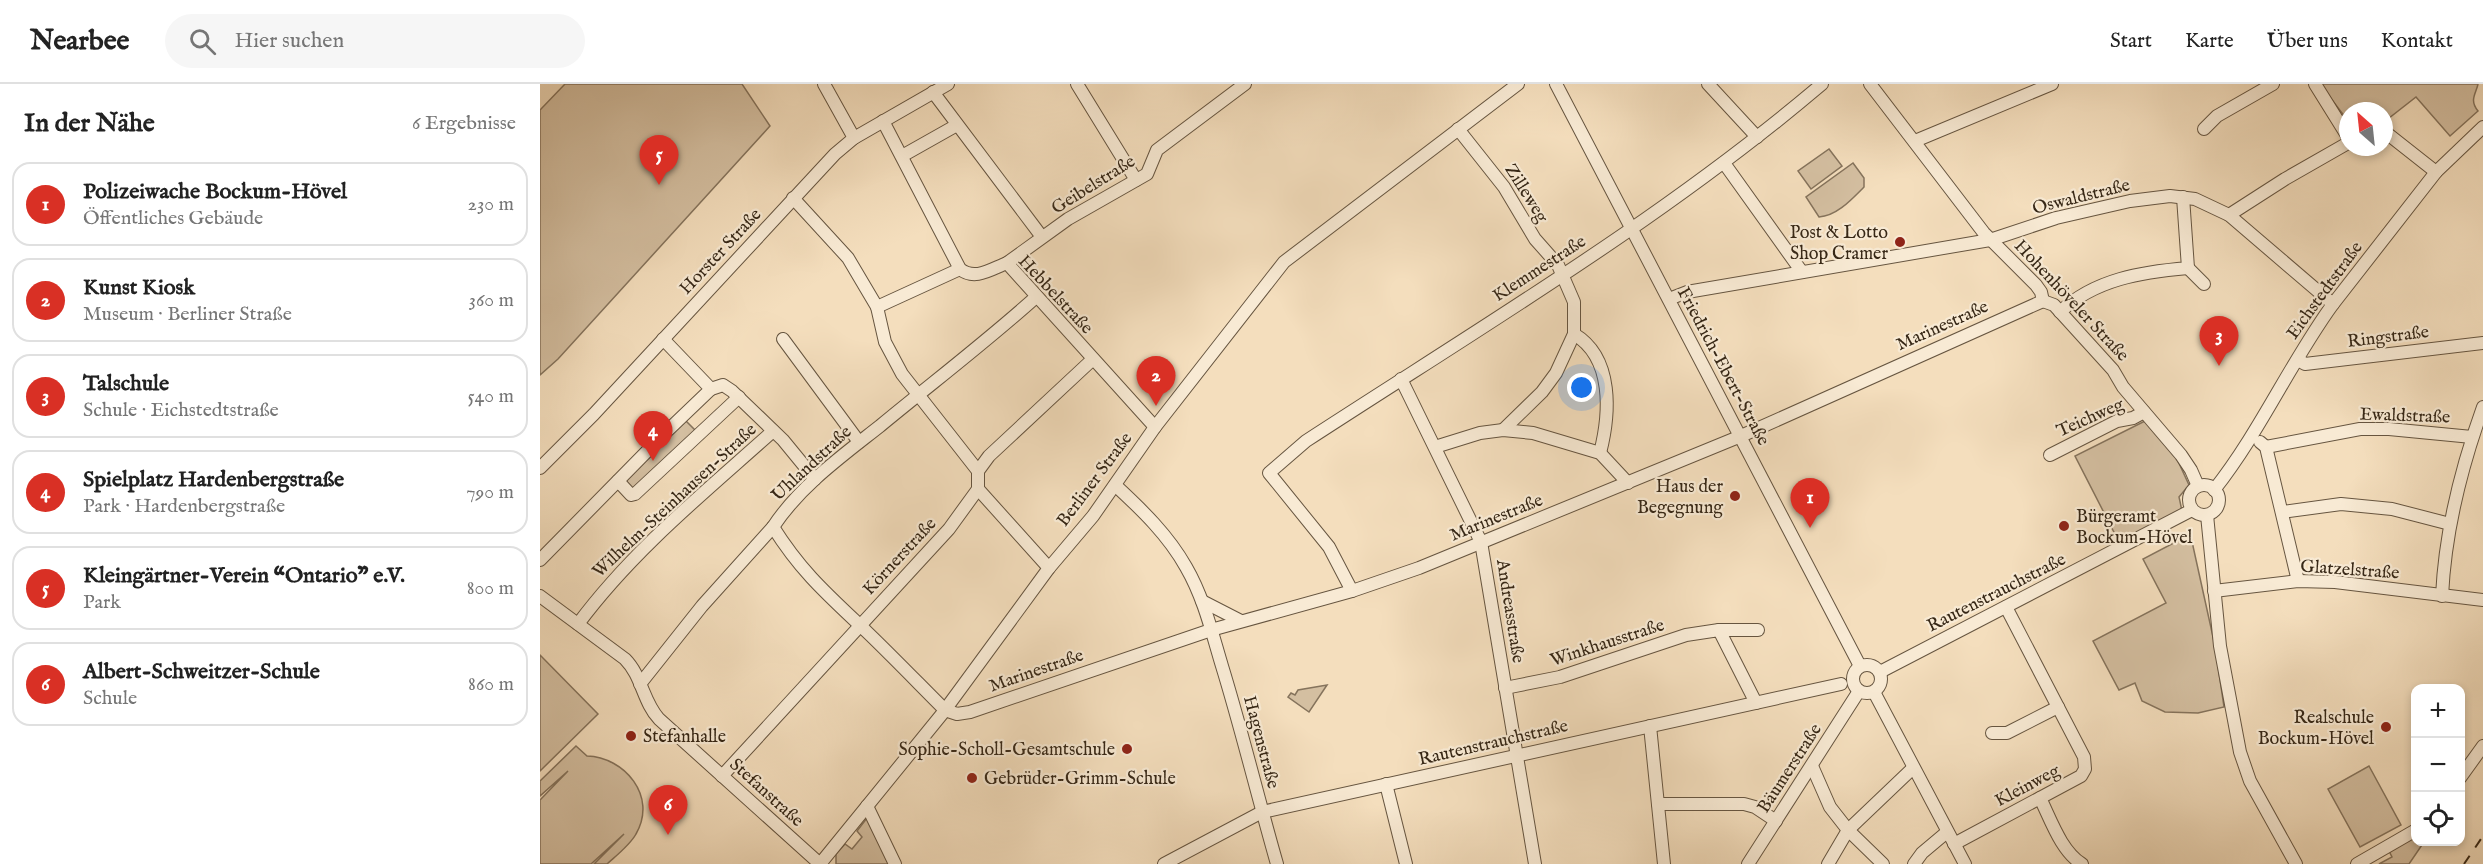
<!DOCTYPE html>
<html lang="de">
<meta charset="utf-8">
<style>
body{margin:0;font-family:"IM FELL English",serif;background:#f6f6f6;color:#222}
.controls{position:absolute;right:18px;bottom:18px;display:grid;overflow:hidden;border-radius:12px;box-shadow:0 3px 9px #0003}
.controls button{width:54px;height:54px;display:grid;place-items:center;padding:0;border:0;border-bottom:2px solid #e0e0e0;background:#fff;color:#222;font:30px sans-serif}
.compass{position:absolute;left:1799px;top:18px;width:54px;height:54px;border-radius:50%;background:#fff;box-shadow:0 3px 9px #0003;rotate:333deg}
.you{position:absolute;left:1042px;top:304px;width:21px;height:21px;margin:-15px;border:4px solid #fff;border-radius:50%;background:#1a73e8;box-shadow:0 0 0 9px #1a73e833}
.badge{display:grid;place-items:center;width:39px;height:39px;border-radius:50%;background:#d93025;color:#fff;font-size:20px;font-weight:700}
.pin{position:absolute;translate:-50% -50px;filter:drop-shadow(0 2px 3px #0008)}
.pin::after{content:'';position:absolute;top:32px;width:21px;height:18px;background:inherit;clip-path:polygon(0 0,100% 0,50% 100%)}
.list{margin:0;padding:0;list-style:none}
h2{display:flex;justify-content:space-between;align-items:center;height:78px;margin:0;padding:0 24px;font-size:26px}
h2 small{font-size:20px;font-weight:400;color:#767676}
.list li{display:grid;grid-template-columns:39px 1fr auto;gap:18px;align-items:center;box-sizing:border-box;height:84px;margin:0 12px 12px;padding:0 12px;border:2px solid #e0e0e0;border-radius:18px}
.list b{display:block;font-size:22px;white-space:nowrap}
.list p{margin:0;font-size:20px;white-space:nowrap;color:#767676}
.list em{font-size:20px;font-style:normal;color:#767676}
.icon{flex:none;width:33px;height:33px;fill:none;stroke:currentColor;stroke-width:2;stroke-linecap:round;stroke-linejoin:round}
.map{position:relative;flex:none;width:1943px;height:780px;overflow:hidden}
header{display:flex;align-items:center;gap:36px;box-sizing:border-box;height:84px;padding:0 30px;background:#fff;border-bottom:2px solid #e0e0e0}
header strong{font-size:28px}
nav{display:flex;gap:33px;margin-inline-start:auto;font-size:21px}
.search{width:420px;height:54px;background:#f6f6f6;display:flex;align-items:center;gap:15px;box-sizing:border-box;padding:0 21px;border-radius:33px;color:#767676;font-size:22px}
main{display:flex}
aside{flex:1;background:#fff}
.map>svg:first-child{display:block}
</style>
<header>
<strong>Nearbee</strong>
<div class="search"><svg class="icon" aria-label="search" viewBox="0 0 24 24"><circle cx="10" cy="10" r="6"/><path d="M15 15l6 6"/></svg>Hier suchen</div>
<nav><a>Start</a><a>Karte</a><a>Über uns</a><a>Kontakt</a></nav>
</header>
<main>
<aside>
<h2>In der Nähe<small>6 Ergebnisse</small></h2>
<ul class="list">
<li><span class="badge">1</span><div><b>Polizeiwache Bockum-Hövel</b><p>Öffentliches Gebäude</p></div><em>230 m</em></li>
<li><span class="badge">2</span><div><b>Kunst Kiosk</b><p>Museum · Berliner Straße</p></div><em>360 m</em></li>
<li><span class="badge">3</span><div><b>Talschule</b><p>Schule · Eichstedtstraße</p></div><em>540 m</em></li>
<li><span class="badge">4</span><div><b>Spielplatz Hardenbergstraße</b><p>Park · Hardenbergstraße</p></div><em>790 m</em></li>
<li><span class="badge">5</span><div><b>Kleingärtner-Verein “Ontario” e.V.</b><p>Park</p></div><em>800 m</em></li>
<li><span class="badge">6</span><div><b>Albert-Schweitzer-Schule</b><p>Schule</p></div><em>860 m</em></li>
</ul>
</aside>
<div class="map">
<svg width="1943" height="780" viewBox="0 0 1943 780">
<rect width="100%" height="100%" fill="#f4debd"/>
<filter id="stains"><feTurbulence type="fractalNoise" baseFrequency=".00333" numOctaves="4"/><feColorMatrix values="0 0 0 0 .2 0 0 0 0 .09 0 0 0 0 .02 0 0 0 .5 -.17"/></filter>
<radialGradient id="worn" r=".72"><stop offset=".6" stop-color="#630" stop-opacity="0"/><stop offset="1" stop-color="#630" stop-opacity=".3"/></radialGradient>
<g fill="#d4bfa1" stroke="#85735c" stroke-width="1.5">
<polygon points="25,0 202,0 230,42 18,275 0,291 0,26"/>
<path d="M1780 0H1938C1936 10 1929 16 1938 27L1910 52 1876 13 1844 38V27H1808V37Z"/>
<polygon points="1289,65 1302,82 1271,105 1258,87"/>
<path d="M1313 79 1324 94V103C1312 115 1297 132 1279 133L1266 113Z"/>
<polygon points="145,336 157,348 95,405 89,404 85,395"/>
<polygon points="1605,337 1637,375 1649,401 1639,413 1642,427 1580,460 1535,372"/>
<polygon points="1645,453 1651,453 1675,562 1684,623 1658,629 1625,628 1602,617 1595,599 1579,606 1553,557 1626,519 1603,475"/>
<polygon points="0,571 58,630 0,687"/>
<polygon points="787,601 769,628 748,613 751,609 755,611 758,606"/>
<path d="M36 662 47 672C84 673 118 712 96 750 90 761 77 771 67 780H54L84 750 51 780H0V716L28 687 0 712V697Z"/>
<polygon points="1829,682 1861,741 1820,763 1788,705"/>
<polygon points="327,734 350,780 296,780 296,770 305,760 312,765 322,753 317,747"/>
<polygon points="1875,753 1876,758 1884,758 1869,780 1839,780 1852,773 1849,767"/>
</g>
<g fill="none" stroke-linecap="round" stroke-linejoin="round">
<g stroke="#665540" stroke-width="14">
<g id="minor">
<polyline points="284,0 314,54"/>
<polyline points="537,0 596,96"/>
<polyline points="1016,0 1320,582"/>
<polyline points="1168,0 1217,53"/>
<polyline points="1330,0 1444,149 1496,201 1501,208 1503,217"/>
<polyline points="1775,0 1808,53"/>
<polyline points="393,8 502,153"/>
<path d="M343 37 420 185C435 197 451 185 467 179L615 343"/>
<polyline points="918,45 964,103 995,155 1018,181 1034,218 1034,250 1016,289 1002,308 963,346"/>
<polyline points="1664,45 1677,32 1733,0"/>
<polyline points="1844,47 1896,88"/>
<polyline points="1375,57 1512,0"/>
<polyline points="362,72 417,41"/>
<polyline points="1184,79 1262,188"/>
<polyline points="253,114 308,174 337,223 345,258 362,290 438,387"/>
<polyline points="1689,131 1745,95 1808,59"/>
<polyline points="467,179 528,135 607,90 617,66 705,0"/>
<polyline points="1648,184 1664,200"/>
<polyline points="1129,215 1147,208 1450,156 1516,134 1590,117 1630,112 1655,115 1689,131 1793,220"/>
<polyline points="1503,217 1514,221 1573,286 1583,303 1641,371 1651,386 1658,402"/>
<polyline points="337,223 420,185"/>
<path d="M1520 228C1555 195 1602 188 1648 184L1643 113"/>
<path d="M1034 250C1074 274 1070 330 1060 369"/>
<polyline points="243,255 319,358"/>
<polyline points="1758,276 1765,280 1943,259"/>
<polyline points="861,295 941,458 995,780"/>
<polyline points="171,305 183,301 192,307 243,356 275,395"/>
<polyline points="1720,358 1726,363 1758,497"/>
<polyline points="895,363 940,349 963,346 993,349 1060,369 1088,399"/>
<polyline points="1726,363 1820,345 1849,345 1932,353"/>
<polyline points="1510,371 1577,337 1593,334 1604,328"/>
<polyline points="0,384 54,330 295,70 314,54 408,0"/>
<polyline points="78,397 91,411 95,410 199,313"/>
<path d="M575 401C602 426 628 451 646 483 664 514 672 549 682 582 702 647 718 714 737 780"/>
<circle cx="1664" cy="416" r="15"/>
<polyline points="438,405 509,484"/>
<path d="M1674 406C1720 348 1750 279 1793 220L1896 88 1943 43"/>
<polyline points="1742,428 1801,420 1852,425 1910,440"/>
<polyline points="1667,431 1680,562 1700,668 1710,697 1756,780"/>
<path d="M233 443C262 489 288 511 327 548 353 573 379 600 405 626L417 630 430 628 671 546 812 507 879 484 1201 352 1503 217"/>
<polyline points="0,476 125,349 171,305 123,255"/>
<path d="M812 507 789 463 729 389 766 357C941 243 1123 135 1282 0"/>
<polyline points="1674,507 1758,497 1795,498 1943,516"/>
<path d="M0 512 85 575C102 592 103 618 119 635L280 780"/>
<path d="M1902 512C1905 448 1921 384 1943 323"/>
<polyline points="662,517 701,537"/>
<path d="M38 540C93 466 165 408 233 347"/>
<polyline points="1179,546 1218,546"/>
<circle cx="1327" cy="595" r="14"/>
<polyline points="1340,588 1652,426"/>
<path d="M100 600 162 522 233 443C260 402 302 372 340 342 392 299 446 258 496 213"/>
<polyline points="965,604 1020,593 1146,551 1179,546 1216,619"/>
<polyline points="1334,608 1425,780"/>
<polyline points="1110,642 1124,780"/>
<polyline points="1452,649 1467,649 1518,623"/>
<polyline points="1272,682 1290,723 1308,746 1343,780"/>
<polyline points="182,692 409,445 438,405 438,387 449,372 553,275"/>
<polyline points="1920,694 1943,662"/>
<polyline points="846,700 866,780"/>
<path d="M1500 714C1511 736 1521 767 1542 780"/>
<polyline points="1118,720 1204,720 1215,723 1236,737"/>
<polyline points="327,722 355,780"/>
<polyline points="1414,760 1541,692 1545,685 1544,673 1466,523"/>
<polyline points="280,780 402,630 509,484 553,432 615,343 744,178 978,0"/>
<polyline points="624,780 722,728 1301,600"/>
<polyline points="1208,780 1319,607"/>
<polyline points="1288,780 1308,746 1373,684"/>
<polyline points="1374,780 1382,769 1407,748"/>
<polyline points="1817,780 1876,746"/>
</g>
</g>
<use href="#minor" stroke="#f8ead4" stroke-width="12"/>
<polyline stroke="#362716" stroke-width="2" stroke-dasharray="10 10" stroke-linecap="butt" points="1924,780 1943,752"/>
</g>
<g fill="#8f2418" stroke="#f8ead4" stroke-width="2">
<circle cx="1360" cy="158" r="6"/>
<circle cx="1195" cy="412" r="6"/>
<circle cx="1524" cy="442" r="6"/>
<circle cx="1846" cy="643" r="6"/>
<circle cx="91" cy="652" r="6"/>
<circle cx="587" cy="665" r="6"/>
<circle cx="432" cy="694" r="6"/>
</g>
<g text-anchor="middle" stroke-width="4.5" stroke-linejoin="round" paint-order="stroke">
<g font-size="18" fill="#362716" stroke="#f8ead4">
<text transform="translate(553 100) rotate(-32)" y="6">Geibelstraße</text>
<text transform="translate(987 109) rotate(58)" y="6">Zilleweg</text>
<text transform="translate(1541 112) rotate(-14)" y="6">Oswaldstraße</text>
<text transform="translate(180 167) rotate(-47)" y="6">Horster Straße</text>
<text transform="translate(999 184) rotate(-33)" y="6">Klemmestraße</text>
<text transform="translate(1784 206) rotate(-54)" y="6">Eichstedtstraße</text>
<text transform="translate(516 210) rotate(47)" y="6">Hebbelstraße</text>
<text transform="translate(1532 216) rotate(47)" y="6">Hohenhöveler Straße</text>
<text transform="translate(1402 241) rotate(-24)" y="6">Marinestraße</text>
<text transform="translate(1848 252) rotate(-7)" y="6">Ringstraße</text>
<text transform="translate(1184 282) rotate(62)" y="6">Friedrich-Ebert-Straße</text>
<text transform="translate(1865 331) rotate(2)" y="6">Ewaldstraße</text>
<text transform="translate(1550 333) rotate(-24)" y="6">Teichweg</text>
<text transform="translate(271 379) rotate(-43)" y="6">Uhlandstraße</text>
<text transform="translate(554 395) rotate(-53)" y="6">Berliner Straße</text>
<text transform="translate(134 416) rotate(-43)" y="6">Wilhelm-Steinhausen-Straße</text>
<text transform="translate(956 433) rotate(-22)" y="6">Marinestraße</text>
<text transform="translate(359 472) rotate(-47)" y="6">Körnerstraße</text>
<text transform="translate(1810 485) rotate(4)" y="6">Glatzelstraße</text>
<text transform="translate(1456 508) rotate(-27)" y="6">Rautenstrauchstraße</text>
<text transform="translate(971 527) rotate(81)" y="6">Andreasstraße</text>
<text transform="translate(1067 558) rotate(-18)" y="6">Winkhausstraße</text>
<text transform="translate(496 586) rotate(-19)" y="6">Marinestraße</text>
<text transform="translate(722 658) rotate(75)" y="6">Hagenstraße</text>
<text transform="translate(953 658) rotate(-13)" y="6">Rautenstrauchstraße</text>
<text transform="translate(1249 684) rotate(-57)" y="6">Bäumerstraße</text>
<text transform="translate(1487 701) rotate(-28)" y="6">Kleinweg</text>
<text transform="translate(227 708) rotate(42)" y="6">Stefanstraße</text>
</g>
<g font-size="18" fill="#362716" stroke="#f8ead4" text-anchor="end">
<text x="1348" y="154">Post &amp; Lotto<tspan x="1348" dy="21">Shop Cramer</tspan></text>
<text x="1183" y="408">Haus der<tspan x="1183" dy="21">Begegnung</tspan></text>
<text x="1536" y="438" text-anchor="start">Bürgeramt<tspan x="1536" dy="21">Bockum-Hövel</tspan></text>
<text x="1834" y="639">Realschule<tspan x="1834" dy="21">Bockum-Hövel</tspan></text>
<text x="103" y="658" text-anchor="start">Stefanhalle</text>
<text x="575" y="671">Sophie-Scholl-Gesamtschule</text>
<text x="444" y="700" text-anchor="start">Gebrüder-Grimm-Schule</text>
</g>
</g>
<rect width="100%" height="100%" filter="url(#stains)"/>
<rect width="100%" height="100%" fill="url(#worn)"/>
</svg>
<div class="controls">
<button>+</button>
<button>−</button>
<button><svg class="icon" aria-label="locate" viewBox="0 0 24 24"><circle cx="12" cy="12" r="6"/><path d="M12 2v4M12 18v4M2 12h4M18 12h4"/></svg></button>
</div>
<svg class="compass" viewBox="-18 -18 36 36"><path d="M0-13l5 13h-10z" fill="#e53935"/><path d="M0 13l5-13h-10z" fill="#767676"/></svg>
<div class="you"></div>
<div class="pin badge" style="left:1270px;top:444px">1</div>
<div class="pin badge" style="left:616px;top:322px">2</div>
<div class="pin badge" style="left:1679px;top:282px">3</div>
<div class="pin badge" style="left:113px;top:377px">4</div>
<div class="pin badge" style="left:119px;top:101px">5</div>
<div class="pin badge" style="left:128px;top:751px">6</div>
</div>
</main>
